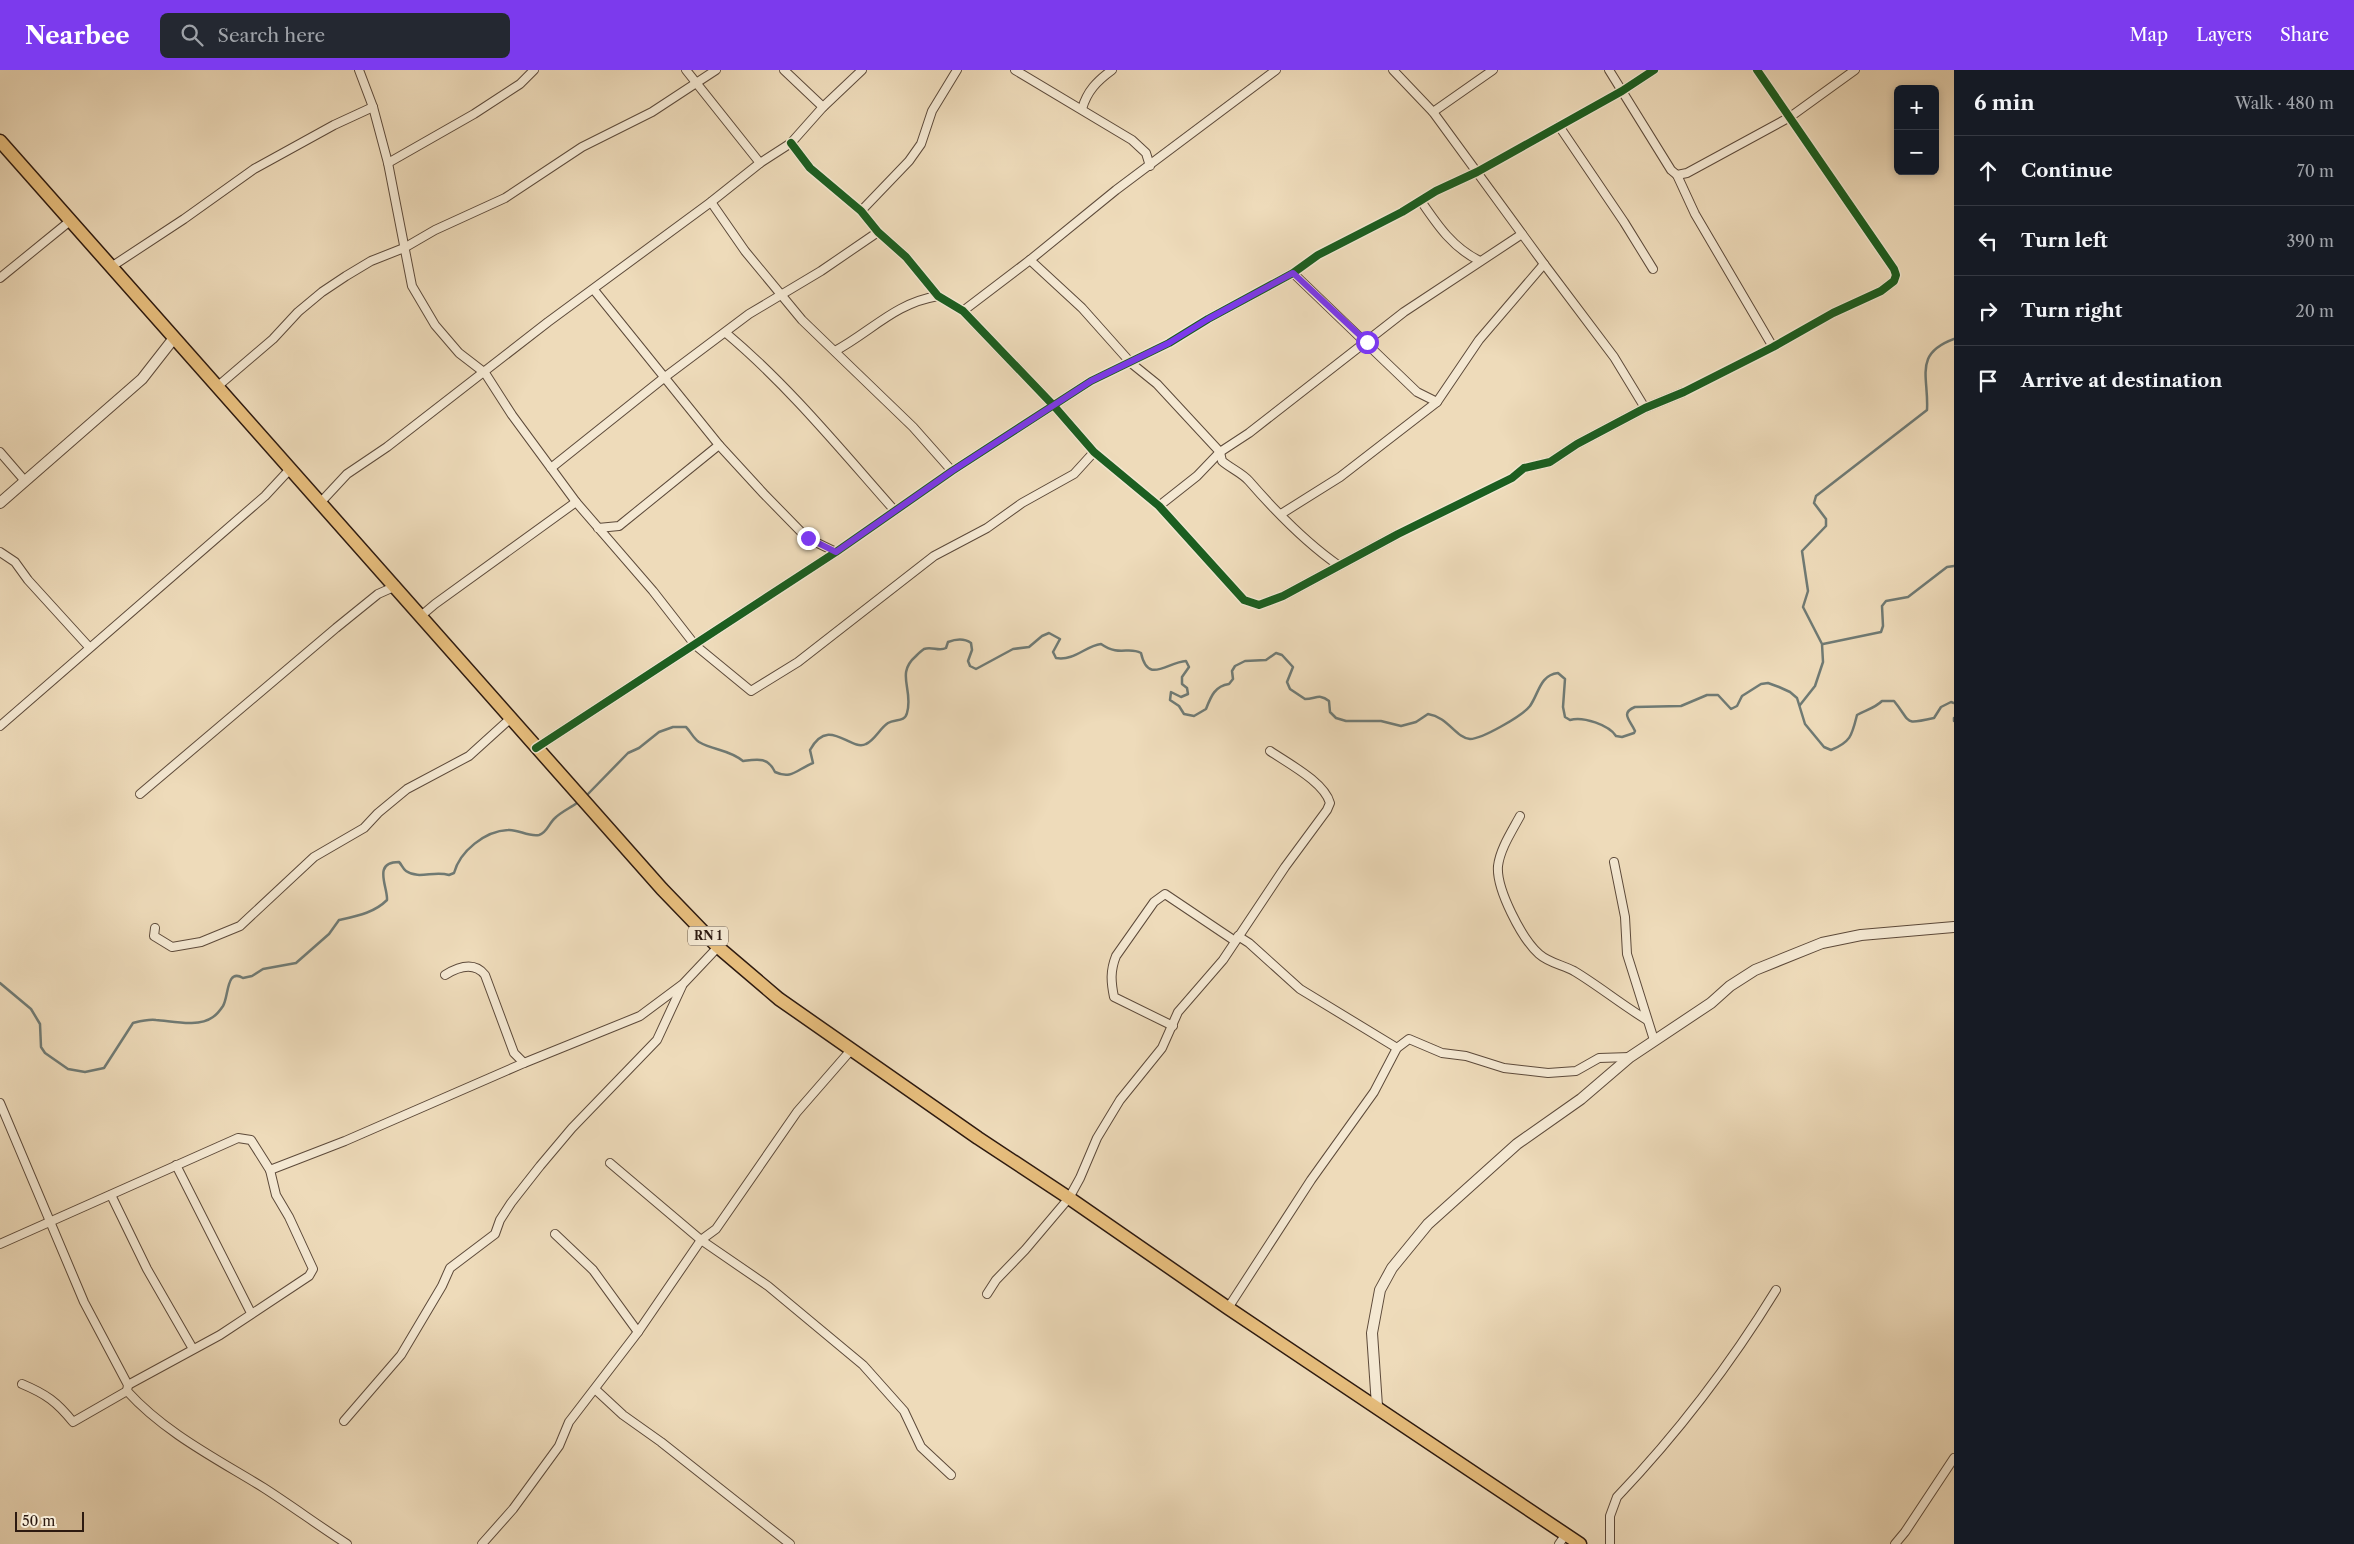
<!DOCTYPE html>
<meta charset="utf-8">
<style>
body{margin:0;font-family:"Libre Caslon Text",serif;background:#242831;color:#f1f3f6}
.controls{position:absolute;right:15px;top:15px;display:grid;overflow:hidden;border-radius:8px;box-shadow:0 2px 8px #0003}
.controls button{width:45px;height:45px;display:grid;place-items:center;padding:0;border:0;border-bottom:1px solid #363941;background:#171b24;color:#f1f3f6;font:25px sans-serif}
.scale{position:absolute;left:15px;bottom:12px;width:69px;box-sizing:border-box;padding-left:5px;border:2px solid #2d1a10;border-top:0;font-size:14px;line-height:18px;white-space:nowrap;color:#2d1a10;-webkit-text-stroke:4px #f4e8d2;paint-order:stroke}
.stop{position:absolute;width:15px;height:15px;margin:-11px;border:4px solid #7c3aed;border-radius:50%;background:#fff}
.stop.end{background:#7c3aed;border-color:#fff;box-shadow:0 1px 5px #0008}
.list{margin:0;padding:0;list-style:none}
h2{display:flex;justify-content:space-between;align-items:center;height:65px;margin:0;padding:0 20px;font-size:21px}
h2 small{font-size:16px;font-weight:400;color:#9ea1a6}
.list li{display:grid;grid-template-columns:32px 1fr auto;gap:15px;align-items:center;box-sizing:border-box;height:70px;padding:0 20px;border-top:1px solid #363941}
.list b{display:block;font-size:19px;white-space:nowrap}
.list em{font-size:16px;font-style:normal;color:#9ea1a6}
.icon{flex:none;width:28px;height:28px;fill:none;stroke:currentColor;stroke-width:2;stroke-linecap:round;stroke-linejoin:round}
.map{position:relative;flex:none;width:1954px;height:1474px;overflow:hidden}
header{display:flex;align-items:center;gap:30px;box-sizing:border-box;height:70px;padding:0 25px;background:#7c3aed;color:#fff}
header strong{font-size:24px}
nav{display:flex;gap:28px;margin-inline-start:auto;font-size:18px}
.search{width:350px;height:45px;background:#242831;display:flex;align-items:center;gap:12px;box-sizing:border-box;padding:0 18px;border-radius:8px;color:#9ea1a6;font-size:19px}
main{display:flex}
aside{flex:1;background:#171b24}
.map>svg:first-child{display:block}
</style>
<header>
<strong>Nearbee</strong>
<div class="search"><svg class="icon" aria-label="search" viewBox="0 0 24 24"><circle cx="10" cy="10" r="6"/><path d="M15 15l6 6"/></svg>Search here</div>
<nav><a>Map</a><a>Layers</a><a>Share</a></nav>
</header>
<main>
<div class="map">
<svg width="1954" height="1474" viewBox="0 0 1954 1474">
<rect width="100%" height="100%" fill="#eedbba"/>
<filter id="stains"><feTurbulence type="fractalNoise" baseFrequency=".004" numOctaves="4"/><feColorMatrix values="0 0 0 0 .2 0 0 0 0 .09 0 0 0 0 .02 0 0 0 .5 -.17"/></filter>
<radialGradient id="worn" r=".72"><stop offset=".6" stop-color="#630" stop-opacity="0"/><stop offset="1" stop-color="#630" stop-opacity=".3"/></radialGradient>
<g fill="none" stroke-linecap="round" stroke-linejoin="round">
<g stroke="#6f7a74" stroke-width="2.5">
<polyline points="1823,574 1881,562 1883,556 1882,536 1886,531 1908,527 1947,497 1954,496"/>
<path d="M1800 635 1815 616 1823 592 1822 574 1803 537 1808 521 1802 481 1826 456V449L1814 433 1816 426 1927 340C1929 307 1913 284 1954 269"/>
<polyline points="1954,648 1954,651"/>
<path d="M587 725 628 683 639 678 659 662 673 657H686C691 662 693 668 699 672 715 681 728 679 743 691 758 689 768 687 775 702 792 710 797 699 813 693L810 680C829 645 850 682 866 674 875 670 880 658 888 653 895 649 905 652 907 643 914 620 895 604 916 586 918 584 921 581 924 579 932 576 939 582 946 578L948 572C956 569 964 568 971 573L972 580 968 591 970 596 976 599 1013 579 1029 577 1042 566 1049 563 1060 569 1053 582 1056 588C1075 591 1085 576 1101 574 1120 587 1128 576 1141 583 1148 615 1167 592 1186 591L1189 597 1182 607V614L1187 618 1188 624 1181 627 1171 622 1170 630 1179 636 1184 644 1194 646 1206 639C1211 626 1215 616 1229 614L1233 609 1232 601 1235 596 1245 591 1266 590 1276 583 1282 585 1293 597 1287 612 1290 619 1305 629C1316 629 1319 623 1329 631L1330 642 1336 648 1346 651H1381L1401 656 1416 652 1428 644C1448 647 1456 668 1470 669 1482 669 1522 646 1530 636 1539 623 1540 605 1558 603L1565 609 1563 637 1565 647 1570 650C1583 646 1609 655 1616 666L1622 667 1634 663 1635 661C1630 650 1620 643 1635 637L1681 636 1707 625H1718L1731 639 1737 636 1742 626 1761 614 1768 613 1779 617 1790 622 1797 628 1805 654 1824 677 1831 680C1851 672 1852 665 1857 645 1866 640 1875 638 1882 631H1894C1912 653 1903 655 1934 648L1941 637 1951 632 1954 633"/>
<path d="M0 913 31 939 40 954 41 977 45 983 68 999 85 1002 104 998 133 953C141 951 148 949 156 950 172 951 198 958 213 947 216 945 221 939 223 936 229 926 226 898 243 908L252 906 263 899 296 893 329 864 339 850C357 846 374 843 387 830 388 817 372 792 399 792 402 795 403 799 406 801 419 810 434 800 449 805L454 803C460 781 485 761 508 760 518 759 528 767 539 765 547 763 549 753 555 748 561 742 570 738 577 733"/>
</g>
<g stroke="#5d4a3a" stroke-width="10">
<g id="minor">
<polyline points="359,0 373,37 388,93 412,216 435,255 459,283 485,303 512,345 576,432 653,521 695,575 751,621 798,592 934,486 987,458 1022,433 1074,404 1094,382"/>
<polyline points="686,0 760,93"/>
<polyline points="784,0 823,37"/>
<polyline points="1015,0 1132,70 1146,83 1150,96"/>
<polyline points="1393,0 1433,42 1544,194 1614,287 1645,338"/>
<polyline points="1609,0 1671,100 1677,105 1687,103 1790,47 1855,0"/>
<path d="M1082 39C1087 21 1097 11 1112 0"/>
<polyline points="1433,42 1493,0"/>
<polyline points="1559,56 1624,152 1653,199"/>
<polyline points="791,73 810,98 861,141 878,162 906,187 938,226 963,241 1054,336 1094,382 1159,436 1244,530 1259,535 1283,526 1398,464 1512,408 1524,398 1550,392 1577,374 1645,338 1684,322 1773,277 1833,243 1881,221 1894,211 1896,205 1894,199 1757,0"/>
<polyline points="388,93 474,44 520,14 534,0"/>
<polyline points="1677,105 1695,144 1773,277"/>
<path d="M1421 131C1438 156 1453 178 1480 191"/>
<polyline points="711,132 745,181 802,250 913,357 952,401"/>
<polyline points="861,141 909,91 921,74 932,41 957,0"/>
<path d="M1030 190 1082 238 1131 293 1157 314 1220 382 1222 391C1230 398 1242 403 1249 411 1276 442 1305 472 1338 495"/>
<polyline points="111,197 184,149 254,99 334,55 373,37"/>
<polyline points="1293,203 1417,322 1437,332"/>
<polyline points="0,208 70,151"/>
<polyline points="594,220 719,375 764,424 807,468 836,482"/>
<polyline points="963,241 1030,190 1116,120 1276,0"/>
<path d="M726 263C789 316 841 380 895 441"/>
<path d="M835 281C872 261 895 233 938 226"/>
<polyline points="218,316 273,269 298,242 322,222 346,206 371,191 404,178 435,160 505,128 582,77 652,42 716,0"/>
<polyline points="0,382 25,411"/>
<polyline points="551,398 665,307 749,244 821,201 878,162"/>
<polyline points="320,433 347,404 387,377 548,252 711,132 760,93 791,73 823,37 862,0"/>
<polyline points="1159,436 1197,406 1220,382 1249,363 1404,242 1522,164"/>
<polyline points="1281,444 1340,407 1437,332 1479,270 1544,194"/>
<polyline points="598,458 619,456 719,375"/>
<polyline points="0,482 15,492 28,510 89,577"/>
<polyline points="422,545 435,534 576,432"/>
<polyline points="0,656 265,426 291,398"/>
<polyline points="536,678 836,482 952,401 1091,311 1169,273 1208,249 1293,203 1318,185 1402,142 1436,121 1477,102 1622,21 1654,0"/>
<polyline points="140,724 336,558 378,524 396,516"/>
<path d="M1520 746C1512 761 1500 779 1498 796 1496 819 1522 869 1539 884 1549 893 1563 895 1574 901 1599 916 1622 935 1647 950"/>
<polyline points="1614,792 1625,847 1627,884 1654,970"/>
<polyline points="155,858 154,866 172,877 201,872 240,856 314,787 364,758 378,743 407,719 469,686 511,648"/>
<polyline points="1238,866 1249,873 1300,919 1397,978"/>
<path d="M445 905C458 897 474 891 485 905L514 983 524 993"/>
<path d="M1173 956 1114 927C1111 912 1110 901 1116 886L1154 832 1165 824 1235 871"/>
<path d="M0 1033 84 1232 128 1315 127 1321C165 1363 217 1389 264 1418 292 1436 319 1456 347 1474"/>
<polyline points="610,1093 701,1170 768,1216 863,1295 904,1341 921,1377 951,1405"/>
<polyline points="176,1095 251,1243"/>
<polyline points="111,1125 147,1199 193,1279"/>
<polyline points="555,1164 593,1200 638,1262"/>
<polyline points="0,1174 238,1068 251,1070 270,1100 345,1071 524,993 640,946 683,914 718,877"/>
<path d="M987 1224 996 1210 1025 1180 1069 1128 1080 1108 1097 1068 1120 1030 1162 978 1178 942 1223 890 1285 797 1327 740 1330 733C1324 712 1289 694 1270 681"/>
<polyline points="1228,1238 1311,1110 1374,1022 1397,978 1409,969 1442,983 1466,986 1504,998 1548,1003 1576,1001 1599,988 1630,987"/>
<path d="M22 1314C46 1324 57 1332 73 1352L127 1321"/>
<polyline points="128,1315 220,1265 309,1206 313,1199 289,1147 276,1125 270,1100"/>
<polyline points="596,1320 623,1345 661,1372 790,1474"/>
<polyline points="344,1351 401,1285 442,1216 450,1198 495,1164 500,1150 511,1133 540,1096 572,1058 657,970 682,916"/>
<polyline points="482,1474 513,1439 559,1376 569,1352 638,1262 701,1170 716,1159 797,1042 851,980"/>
<polyline points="1559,1474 1566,1464"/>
<path d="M1610 1474V1446L1617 1427C1678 1363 1730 1295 1776 1220"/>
<polyline points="1895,1474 1905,1462 1954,1388"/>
</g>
</g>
<g stroke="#5d4a3a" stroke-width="12">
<g id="tertiary">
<polyline points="0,433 142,309 174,268"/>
<polyline points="1377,1336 1372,1263 1380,1220 1392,1198 1428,1154 1517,1074 1581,1029 1630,987 1711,933 1730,916 1755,900 1822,873 1861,865 1954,857"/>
</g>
</g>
<g stroke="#2d1a10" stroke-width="15">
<polyline id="primary" points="0,71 662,819 718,877 779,929 978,1068 1069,1128 1228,1238 1580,1474"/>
</g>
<use href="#minor" stroke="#f4e8d2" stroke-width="8"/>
<use href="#tertiary" stroke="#f4e8d2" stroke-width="10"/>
<use href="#primary" stroke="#e7be7d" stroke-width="12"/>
<g stroke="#f4e8d2" stroke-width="11">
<g id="cycleway">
<polyline points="791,73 810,98 861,141 878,162 906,187 938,226 963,241 1054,336 1094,382 1159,436 1244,530 1259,535 1283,526 1398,464 1512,408 1524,398 1550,392 1577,374 1645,338 1684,322 1773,277 1833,243 1881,221 1894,211 1896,205 1894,199 1757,0"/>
<polyline points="536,678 836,482 952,401 1091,311 1169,273 1208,249 1293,203 1318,185 1402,142 1436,121 1477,102 1622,21 1654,0"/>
</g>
</g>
<use href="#cycleway" stroke="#1b5e20" stroke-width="8"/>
</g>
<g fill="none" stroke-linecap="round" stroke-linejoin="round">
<polyline stroke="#7c3aed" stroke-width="6" points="808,468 836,482 952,401 1091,311 1169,273 1208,249 1293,203 1367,272"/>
</g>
<g text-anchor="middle" stroke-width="4.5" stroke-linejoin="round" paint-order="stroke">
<rect fill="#f4e8d2" stroke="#69584a" stroke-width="1" x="688" y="856.5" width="40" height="19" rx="4"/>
<g font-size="12" font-weight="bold" fill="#2d1a10">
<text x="708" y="870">RN 1</text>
</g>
</g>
<rect width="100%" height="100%" filter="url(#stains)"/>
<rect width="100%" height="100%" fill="url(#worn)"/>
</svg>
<div class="controls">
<button>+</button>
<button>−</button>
</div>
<div class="scale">50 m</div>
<div class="stop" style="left:1367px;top:272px"></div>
<div class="stop end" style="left:808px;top:468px"></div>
</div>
<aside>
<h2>6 min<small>Walk · 480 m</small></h2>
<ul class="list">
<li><svg class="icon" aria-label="ahead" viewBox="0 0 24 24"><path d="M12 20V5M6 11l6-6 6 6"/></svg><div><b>Continue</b></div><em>70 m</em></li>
<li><svg class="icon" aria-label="left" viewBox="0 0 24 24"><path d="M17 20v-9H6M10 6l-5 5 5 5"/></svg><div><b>Turn left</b></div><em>390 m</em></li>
<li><svg class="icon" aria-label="right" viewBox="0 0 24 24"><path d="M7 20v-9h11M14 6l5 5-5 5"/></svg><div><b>Turn right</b></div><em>20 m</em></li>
<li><svg class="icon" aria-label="arrive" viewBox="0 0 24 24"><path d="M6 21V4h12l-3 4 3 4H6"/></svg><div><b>Arrive at destination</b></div></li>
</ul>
</aside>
</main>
